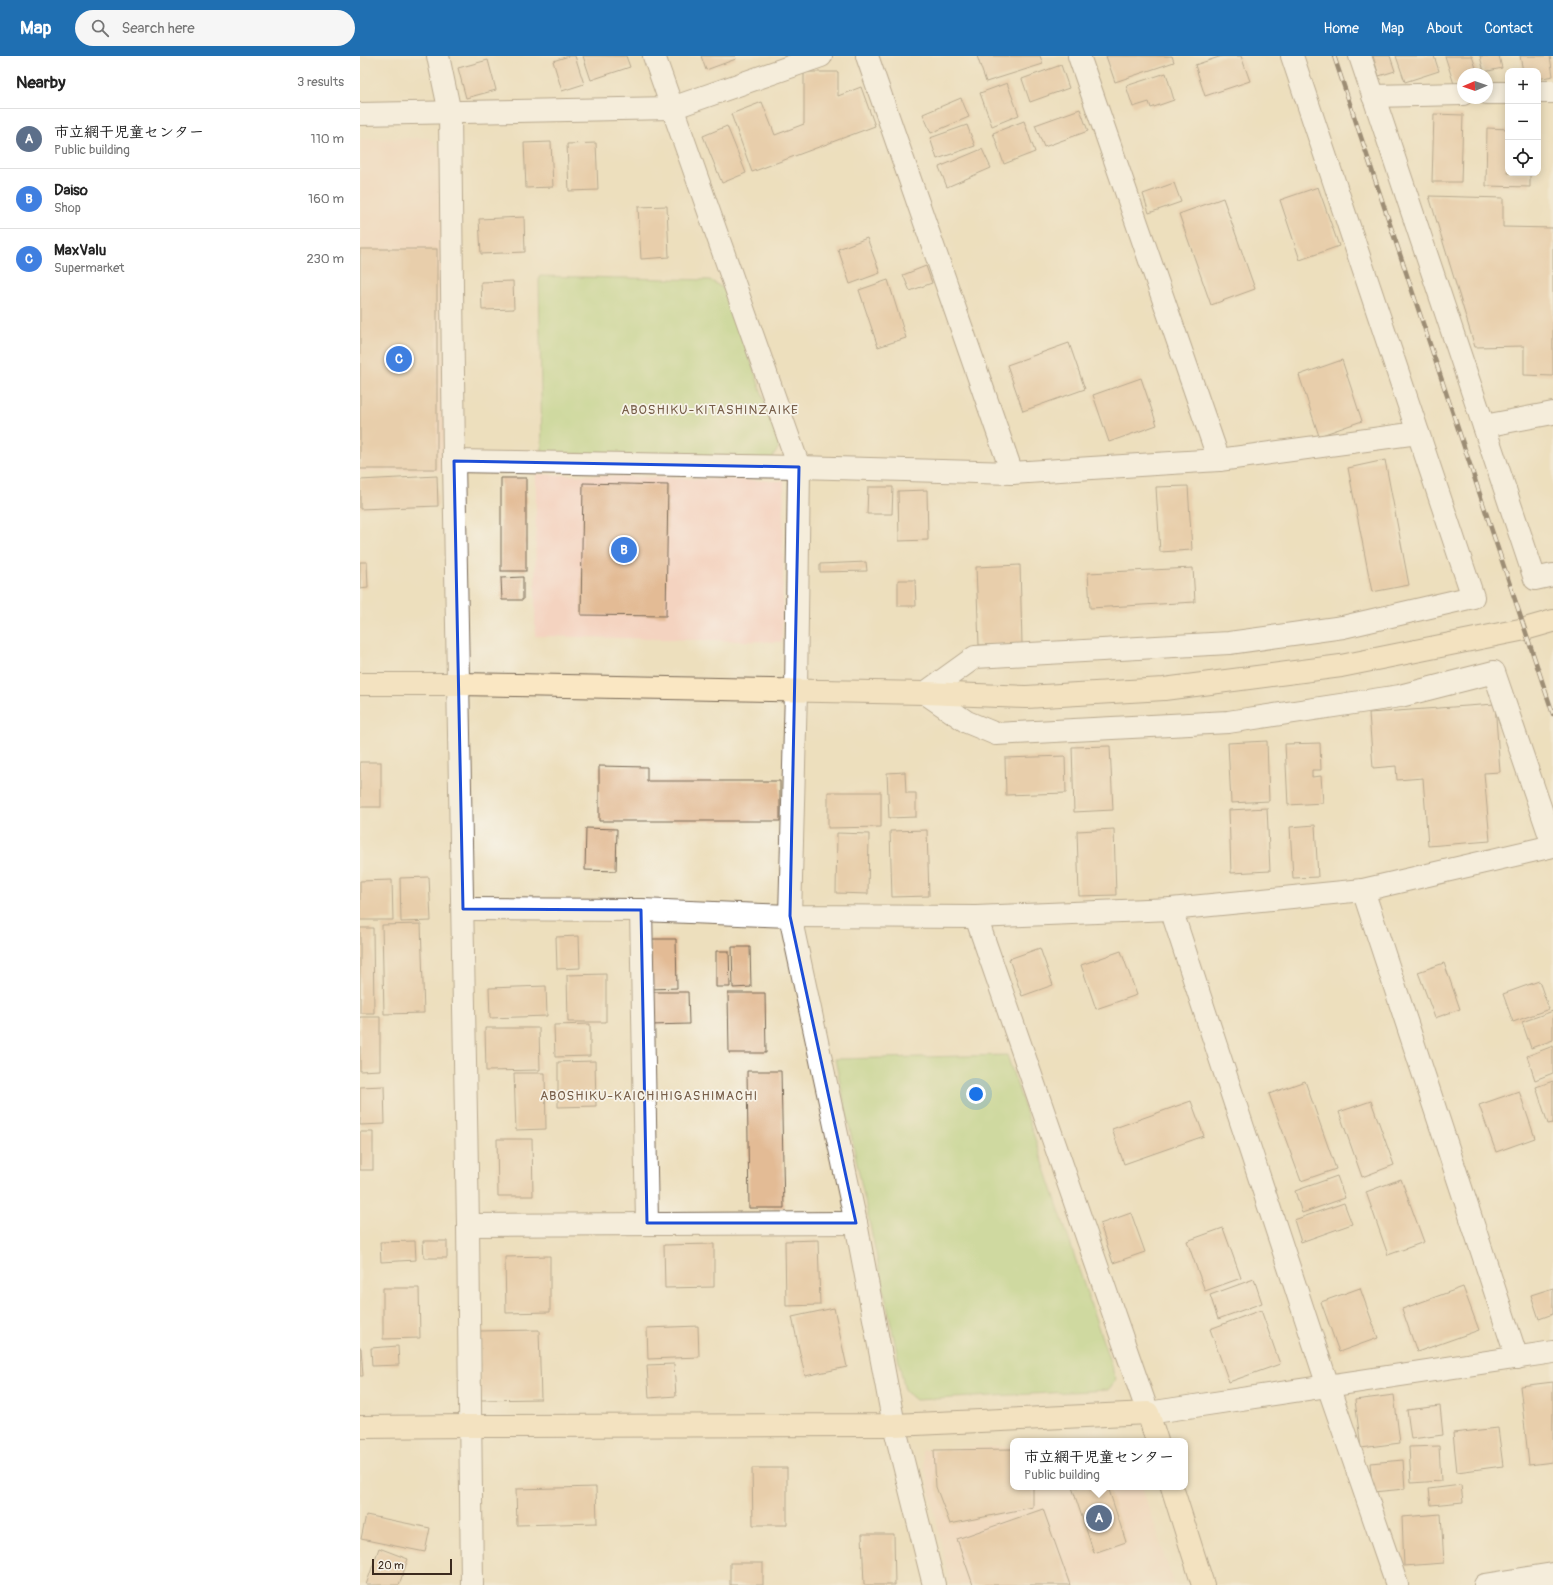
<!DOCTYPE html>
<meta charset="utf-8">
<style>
body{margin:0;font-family:Pangolin,"Klee One",sans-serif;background:#f6f6f6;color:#222}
.controls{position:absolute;right:12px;top:12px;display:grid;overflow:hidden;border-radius:8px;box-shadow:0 2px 10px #0003}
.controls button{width:36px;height:36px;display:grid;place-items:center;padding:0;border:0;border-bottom:1px solid #e0e0e0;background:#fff;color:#222;font:20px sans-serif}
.compass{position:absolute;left:1097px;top:12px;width:36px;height:36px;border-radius:50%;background:#fff;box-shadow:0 2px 10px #0003;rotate:268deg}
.scale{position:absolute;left:12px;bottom:10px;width:80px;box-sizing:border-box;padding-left:4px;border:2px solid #3b2a1e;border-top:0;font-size:11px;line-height:14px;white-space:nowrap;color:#3b2a1e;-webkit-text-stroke:3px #f7f3e8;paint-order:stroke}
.you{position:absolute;left:616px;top:1038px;width:14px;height:14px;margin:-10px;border:3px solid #fff;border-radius:50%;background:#1a73e8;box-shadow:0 0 0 6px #1a73e833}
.badge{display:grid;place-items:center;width:26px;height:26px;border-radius:50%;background:#1f6fb2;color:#fff;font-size:13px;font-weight:700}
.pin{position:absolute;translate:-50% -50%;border:2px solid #fff;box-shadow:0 1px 4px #0006}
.popup{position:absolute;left:650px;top:1382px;width:178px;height:52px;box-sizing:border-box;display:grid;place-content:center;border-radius:8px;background:#fff;filter:drop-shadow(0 1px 3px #0005);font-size:13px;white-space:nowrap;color:#767676}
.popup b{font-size:15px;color:#222}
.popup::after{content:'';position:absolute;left:50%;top:100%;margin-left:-8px;border:8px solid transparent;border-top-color:#fff}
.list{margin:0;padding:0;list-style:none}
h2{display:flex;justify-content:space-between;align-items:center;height:52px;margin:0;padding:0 16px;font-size:17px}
h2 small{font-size:13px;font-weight:400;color:#767676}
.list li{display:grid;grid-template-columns:26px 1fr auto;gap:12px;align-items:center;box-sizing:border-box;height:60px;padding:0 16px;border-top:1px solid #e0e0e0}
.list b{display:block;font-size:15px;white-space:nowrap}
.list p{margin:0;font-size:13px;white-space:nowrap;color:#767676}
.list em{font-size:13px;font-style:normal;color:#767676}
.icon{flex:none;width:22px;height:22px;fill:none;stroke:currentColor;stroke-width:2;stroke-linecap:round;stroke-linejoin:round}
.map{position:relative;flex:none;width:1193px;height:1529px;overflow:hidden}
header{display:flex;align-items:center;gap:24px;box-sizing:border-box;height:56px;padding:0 20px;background:#1f6fb2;color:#fff}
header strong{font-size:19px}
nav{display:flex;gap:22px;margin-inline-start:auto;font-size:14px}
.search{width:280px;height:36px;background:#f6f6f6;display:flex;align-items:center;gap:10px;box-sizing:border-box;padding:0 14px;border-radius:22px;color:#767676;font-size:15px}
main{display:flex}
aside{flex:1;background:#fff}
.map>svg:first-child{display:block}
</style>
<header>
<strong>Map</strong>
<div class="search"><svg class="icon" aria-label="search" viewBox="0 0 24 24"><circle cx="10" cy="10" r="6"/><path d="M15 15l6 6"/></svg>Search here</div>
<nav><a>Home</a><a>Map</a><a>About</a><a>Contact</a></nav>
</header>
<main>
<aside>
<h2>Nearby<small>3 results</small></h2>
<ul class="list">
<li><span class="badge" style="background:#5c6f8a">A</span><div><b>市立網干児童センター</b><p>Public building</p></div><em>110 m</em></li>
<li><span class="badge" style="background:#3f7fe0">B</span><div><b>Daiso</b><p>Shop</p></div><em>160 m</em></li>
<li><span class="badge" style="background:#3f7fe0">C</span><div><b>MaxValu</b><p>Supermarket</p></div><em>230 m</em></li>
</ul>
</aside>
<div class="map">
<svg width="1193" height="1529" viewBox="0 0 1193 1529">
<rect width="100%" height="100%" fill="#f7f3e8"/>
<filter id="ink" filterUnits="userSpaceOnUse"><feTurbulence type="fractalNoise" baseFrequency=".025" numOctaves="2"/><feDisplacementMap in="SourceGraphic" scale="8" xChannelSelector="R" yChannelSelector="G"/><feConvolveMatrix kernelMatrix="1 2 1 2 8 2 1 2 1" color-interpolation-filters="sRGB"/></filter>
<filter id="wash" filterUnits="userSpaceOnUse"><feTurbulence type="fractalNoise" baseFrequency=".012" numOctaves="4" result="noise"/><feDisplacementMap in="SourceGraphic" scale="16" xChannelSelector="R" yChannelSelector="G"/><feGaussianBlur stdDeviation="0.9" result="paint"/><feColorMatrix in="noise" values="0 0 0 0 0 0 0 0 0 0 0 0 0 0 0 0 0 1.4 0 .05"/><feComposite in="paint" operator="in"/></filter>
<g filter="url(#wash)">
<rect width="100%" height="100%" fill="#eddfbd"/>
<g fill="#f4d3c0">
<polygon points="68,82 81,94 86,415 0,416 0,83"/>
<polygon points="176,418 424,425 422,586 175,580"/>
<polygon points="653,1390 653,1431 782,1431 814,1529 590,1529 561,1394"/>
</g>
<g fill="#acd37d" stroke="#747e4e">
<polygon points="179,220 350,224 366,234 420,389 412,403 182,397"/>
<polygon points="647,999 756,1324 748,1334 556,1344 545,1335 475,1003"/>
</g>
<g id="blocks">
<g fill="#e3bb95">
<polygon points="209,0 215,0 224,28 202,35 193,5"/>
<polygon points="223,0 266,0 270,11 231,24"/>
<polygon points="341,0 375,0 376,3 346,14"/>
<polygon points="617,0 680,0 683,8 626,26"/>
<polygon points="746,0 812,0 814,6 755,26"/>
<polygon points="862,0 881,0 890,25 845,40 835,9"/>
<polygon points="1013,0 1030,0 1035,15 1019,20"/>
<polygon points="1036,0 1074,0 1079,15 1045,26"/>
<polygon points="1085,0 1112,0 1118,18 1103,18 1103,25 1094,28"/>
<polygon points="1120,0 1139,0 1142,12 1124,16"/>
<polygon points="1160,0 1190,0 1193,20 1178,23 1178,15 1163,15"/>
<polygon points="128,4 136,34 106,42 98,12"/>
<polygon points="701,9 709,32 670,46 662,23"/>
<polygon points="444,16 478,16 478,40 501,31 515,70 392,116 371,58 402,46 415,79 444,68"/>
<polygon points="806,17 814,44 791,52 789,46 773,51 766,30"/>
<polygon points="647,27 659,59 632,70 620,37"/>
<polygon points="601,42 609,61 571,77 563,58"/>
<polygon points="720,53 728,75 684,91 675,69"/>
<polygon points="1074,58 1103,59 1101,126 1072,126"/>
<polygon points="664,65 675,96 644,108 633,77"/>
<polygon points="607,69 615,90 577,103 570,82"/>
<polygon points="367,70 386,117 362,127 343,80"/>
<polygon points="1127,72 1148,73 1148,117 1170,117 1170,131 1126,130"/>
<polygon points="191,86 193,131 166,132 164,87"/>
<polygon points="236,87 238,134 209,135 207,88"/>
<polygon points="622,93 631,112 587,131 579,111"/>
<polygon points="814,127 821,146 789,157 783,138"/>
<polygon points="958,131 979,190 940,204 920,144"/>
<polygon points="1069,140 1143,142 1143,171 1193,172 1193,320 1164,319 1164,290 1115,291"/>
<polygon points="863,142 895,233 851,249 819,158"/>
<polygon points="307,150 309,201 281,203 278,151"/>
<polygon points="164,161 165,196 121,198 119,163"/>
<polygon points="507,182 520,217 490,228 478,193"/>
<rect x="0" y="193" width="77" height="220"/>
<polygon points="566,210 572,227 550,235 543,219"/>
<polygon points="528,224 546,282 518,291 499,234"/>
<polygon points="153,225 154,253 122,254 121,226"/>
<polygon points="709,287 725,333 663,355 647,309"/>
<polygon points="982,304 1002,365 959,380 939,319"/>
<polygon points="781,322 797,369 749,386 733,339"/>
<polygon points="1025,404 1049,529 1012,536 988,412"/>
<polygon points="77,420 78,450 0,453 0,424"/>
<rect x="141" y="422" width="25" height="93"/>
<polygon points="223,427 308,429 306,560 221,559"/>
<polygon points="828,430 832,494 800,496 796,431"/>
<polygon points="508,431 533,431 532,458 507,458"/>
<polygon points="567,434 568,484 539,485 538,435"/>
<polygon points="0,506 7,506 8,532 0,533"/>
<polygon points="506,506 507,515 460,516 460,508"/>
<polygon points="660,509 662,588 619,589 616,511"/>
<polygon points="833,512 835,546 730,552 728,517"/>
<polygon points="163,521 163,544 142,544 141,522"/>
<polygon points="538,524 555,524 556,550 538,550"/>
<polygon points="1135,648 1140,716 1124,717 1130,785 1068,790 1063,722 1037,724 1036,710 1013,712 1009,657"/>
<polygon points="907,685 909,745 871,747 868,687"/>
<polygon points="960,687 961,714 952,714 952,721 961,720 963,747 928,749 925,688"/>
<polygon points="750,690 753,754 714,756 712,691"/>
<polygon points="705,700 706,737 646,739 645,702"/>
<rect x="0" y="706" width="21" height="45"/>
<polygon points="239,710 287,711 287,725 420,725 420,765 239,765"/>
<polygon points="545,716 546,737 556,737 556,761 529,762 527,717"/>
<polygon points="468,736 521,736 521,771 468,772"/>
<polygon points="907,752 910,815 871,817 869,754"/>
<polygon points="955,769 958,821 933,822 930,771"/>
<polygon points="226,772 257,773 256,815 225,814"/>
<polygon points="754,773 756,839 719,840 717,775"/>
<polygon points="567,774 569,840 532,841 530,775"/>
<polygon points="477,777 509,778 508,838 476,837"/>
<polygon points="69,821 71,865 41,866 40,822"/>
<polygon points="32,824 33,864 0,864 0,825"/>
<polygon points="61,868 64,957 24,958 22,869"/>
<polygon points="0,872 13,872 14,957 0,957"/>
<polygon points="219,880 220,912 197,913 196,881"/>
<polygon points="290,883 316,883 317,932 291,933"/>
<polygon points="372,891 390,891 391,931 373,932"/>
<polygon points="680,892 693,929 662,940 649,903"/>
<polygon points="356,895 369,895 370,931 356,931"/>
<polygon points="761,895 777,939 736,953 721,909"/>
<polygon points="1084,907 1100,953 1075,962 1058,916"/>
<polygon points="246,918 246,966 208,966 207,919"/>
<polygon points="1179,925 1189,953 1153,966 1143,938"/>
<polygon points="186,930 187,960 130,962 129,932"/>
<polygon points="290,936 328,936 329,968 291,969"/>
<polygon points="368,937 405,937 406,997 369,997"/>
<polygon points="1193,955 1193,984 1171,992 1162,966"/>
<polygon points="0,961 20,961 20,1014 0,1015"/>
<polygon points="230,968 230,1000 195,1001 194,969"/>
<polygon points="125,972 179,972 180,1014 126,1015"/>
<polygon points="1193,990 1193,1017 1175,1024 1167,1000"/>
<polygon points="235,1005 236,1050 198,1051 198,1006"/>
<polygon points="387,1015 421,1015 424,1152 389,1152"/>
<polygon points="154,1017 185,1017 186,1073 156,1074"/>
<polygon points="945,1025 976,1113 941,1125 909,1038"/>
<polygon points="1193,1025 1193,1067 1188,1068 1176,1031"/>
<polygon points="24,1030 25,1068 0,1069 0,1031"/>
<polygon points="1159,1035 1175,1082 1136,1096 1119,1049"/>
<polygon points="831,1045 844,1080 764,1108 752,1073"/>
<polygon points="1011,1045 1034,1109 1002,1121 979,1056"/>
<rect x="0" y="1076" width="13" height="38"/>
<polygon points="137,1083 172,1083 173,1140 138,1140"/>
<polygon points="977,1120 985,1142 942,1157 935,1135"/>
<polygon points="1041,1123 1064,1186 1028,1199 1006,1136"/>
<polygon points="984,1147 992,1168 941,1186 934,1164"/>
<polygon points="771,1157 785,1196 753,1207 740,1168"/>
<polygon points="863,1172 881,1222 845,1235 827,1185"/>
<polygon points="458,1184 460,1249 426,1250 425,1185"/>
<polygon points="55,1185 56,1204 21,1206 20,1186"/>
<polygon points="63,1185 87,1185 87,1202 64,1202"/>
<polygon points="354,1188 354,1231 305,1232 304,1189"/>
<polygon points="190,1200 190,1256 146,1257 145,1201"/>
<polygon points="894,1223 902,1247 858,1263 850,1239"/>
<polygon points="1103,1231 1119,1274 1057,1296 1042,1253"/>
<polygon points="23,1232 59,1232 60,1282 23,1283"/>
<polygon points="1000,1232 1018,1282 979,1296 961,1246"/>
<polygon points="1193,1232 1193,1258 1179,1263 1171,1239"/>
<polygon points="474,1252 487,1311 445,1320 432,1261"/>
<polygon points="901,1254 920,1308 869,1326 850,1273"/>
<polygon points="338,1270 339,1301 288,1303 287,1272"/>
<polygon points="179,1274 181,1343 121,1344 119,1275"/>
<polygon points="38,1290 39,1309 12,1310 11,1292"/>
<polygon points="0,1292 1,1292 3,1320 0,1320"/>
<polygon points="314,1308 316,1340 289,1342 287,1309"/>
<polygon points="1193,1326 1193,1406 1169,1409 1160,1330"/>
<polygon points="1034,1339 1040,1387 1001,1392 995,1344"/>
<polygon points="1080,1350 1083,1379 1051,1383 1047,1354"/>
<polygon points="1138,1372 1143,1410 1097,1416 1093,1377"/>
<polygon points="1079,1390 1081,1425 1051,1427 1049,1391"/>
<polygon points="653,1393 653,1431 673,1431 673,1451 590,1468 576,1431 574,1394"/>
<polygon points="1043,1404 1045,1433 1013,1436 1010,1407"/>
<polygon points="392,1412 427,1412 427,1469 393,1469"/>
<polygon points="1101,1429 1103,1446 1071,1449 1069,1433"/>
<polygon points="236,1431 237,1467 157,1469 156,1433"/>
<polygon points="712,1431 748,1431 766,1486 734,1497"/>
<polygon points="683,1453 710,1529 613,1529 597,1483"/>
<polygon points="1081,1458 1084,1507 1044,1510 1042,1461"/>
<polygon points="6,1459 70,1472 65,1496 1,1483"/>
<polygon points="502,1478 534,1478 535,1529 504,1529"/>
<polygon points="19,1492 48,1503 39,1529 6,1529"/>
<rect x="370" y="1507" width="33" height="22"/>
</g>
</g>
</g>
<g filter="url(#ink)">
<use href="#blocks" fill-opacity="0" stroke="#796956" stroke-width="1"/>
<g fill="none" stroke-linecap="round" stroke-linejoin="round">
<g stroke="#796956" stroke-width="24">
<g id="street">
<polyline points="78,0 90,57 94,405 108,1169 112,1529"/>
<polyline points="294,0 439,411 436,635 430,860 496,1167 534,1369 574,1529"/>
<polyline points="507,0 652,417"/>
<polyline points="719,0 859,404"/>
<polyline points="932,0 1113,541 983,571 869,587 615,601 565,637 607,666 636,678 868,666 1040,640 1134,616 1193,789"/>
<polyline points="1000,0 1175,523 1193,519"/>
<polyline points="1178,36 1193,36"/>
<polyline points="1127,37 1148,37"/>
<polyline points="1013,40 1103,38"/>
<polyline points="0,58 312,52 461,0"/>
<polyline points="1124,370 1193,357"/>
<polyline points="94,405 439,411 652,417 859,404 1058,377"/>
<polyline points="1003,834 1157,1302"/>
<polyline points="103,853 281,854 430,860 616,861 811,853 1003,834 1193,790"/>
<polyline points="811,853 968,1330 1037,1529"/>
<polyline points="281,854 287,1167"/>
<polyline points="616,861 788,1357 1193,1296"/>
<polyline points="108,1169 496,1167"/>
<polyline points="1125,1529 1193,1518"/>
</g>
</g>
<g stroke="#796956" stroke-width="24">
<g id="secondary">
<polyline points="0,628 98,628 565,637 666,641 804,633 981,610 1165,573 1193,565"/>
<polyline points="0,1371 109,1370 534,1369 788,1357 797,1385"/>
<polyline points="812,1431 843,1529"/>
</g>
</g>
<use href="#street" stroke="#fff" stroke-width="22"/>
<use href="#secondary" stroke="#fae7c3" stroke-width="22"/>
<g stroke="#3b2a1e" stroke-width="4.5">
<polyline id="rail" points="974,0 1193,658"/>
</g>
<use href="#rail" stroke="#f7f3e8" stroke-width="3" stroke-dasharray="9" stroke-linecap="butt"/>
</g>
</g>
<path d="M0 0H1193V1529H0ZM94 405 439 411 430 860 496 1167H287L281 854 103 853Z" fill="#eddfbd" fill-opacity=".55" fill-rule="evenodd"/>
<path fill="none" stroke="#1d4ed8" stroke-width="3" stroke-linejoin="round" d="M94 405 439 411 430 860 496 1167H287L281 854 103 853Z"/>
<g text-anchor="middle" stroke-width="3.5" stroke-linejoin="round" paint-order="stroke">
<g font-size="13" letter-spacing="1" fill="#765d48" stroke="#f7f3e8">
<text x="350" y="358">ABOSHIKU-KITASHINZAIKE</text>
<text x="289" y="1044">ABOSHIKU-KAICHIHIGASHIMACHI</text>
</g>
</g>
</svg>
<div class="controls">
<button>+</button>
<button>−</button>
<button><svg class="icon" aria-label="locate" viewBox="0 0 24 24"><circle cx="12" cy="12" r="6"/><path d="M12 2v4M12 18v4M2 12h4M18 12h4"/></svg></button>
</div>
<svg class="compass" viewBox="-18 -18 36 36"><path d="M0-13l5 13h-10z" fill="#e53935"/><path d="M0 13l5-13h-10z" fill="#767676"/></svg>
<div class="scale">20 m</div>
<div class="you"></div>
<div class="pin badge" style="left:739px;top:1462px;background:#5c6f8a">A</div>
<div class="popup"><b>市立網干児童センター</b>Public building</div>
<div class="pin badge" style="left:264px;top:494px;background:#3f7fe0">B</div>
<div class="pin badge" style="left:39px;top:303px;background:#3f7fe0">C</div>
</div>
</main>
